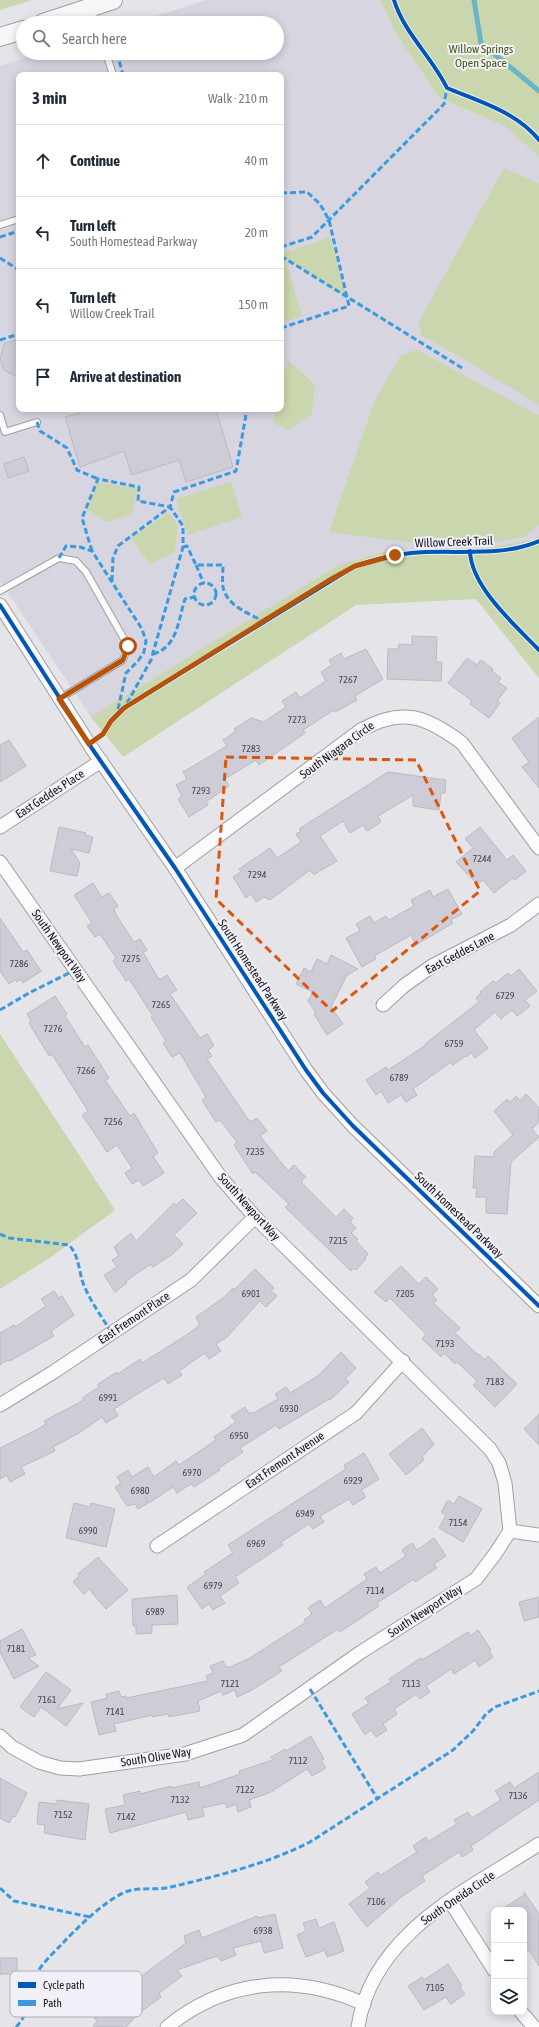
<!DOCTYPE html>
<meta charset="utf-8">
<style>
body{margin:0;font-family:"Asap Condensed",sans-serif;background:#f6f6f7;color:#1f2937}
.controls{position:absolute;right:12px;bottom:12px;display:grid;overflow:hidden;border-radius:8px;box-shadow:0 2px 10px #0003}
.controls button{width:36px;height:36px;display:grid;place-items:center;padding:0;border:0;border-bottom:1px solid #e0e1e3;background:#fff;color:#1f2937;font:20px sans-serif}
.stop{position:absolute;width:12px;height:12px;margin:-9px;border:3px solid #b45309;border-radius:50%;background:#fff}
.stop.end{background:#b45309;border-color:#fff;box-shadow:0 1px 4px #0008}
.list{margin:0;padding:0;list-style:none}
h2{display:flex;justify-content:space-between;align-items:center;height:52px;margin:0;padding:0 16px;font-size:17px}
h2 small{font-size:13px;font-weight:400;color:#747a83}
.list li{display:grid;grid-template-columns:26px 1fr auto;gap:12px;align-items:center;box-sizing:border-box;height:72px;padding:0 16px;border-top:1px solid #e0e1e3}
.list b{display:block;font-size:15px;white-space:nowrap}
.list p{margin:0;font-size:13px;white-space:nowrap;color:#747a83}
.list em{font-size:13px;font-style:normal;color:#747a83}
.icon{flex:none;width:22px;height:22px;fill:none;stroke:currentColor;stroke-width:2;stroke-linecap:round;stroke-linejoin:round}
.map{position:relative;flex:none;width:539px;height:2027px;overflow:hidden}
.search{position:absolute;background:#fff;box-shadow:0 2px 10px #0003;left:16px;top:16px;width:268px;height:44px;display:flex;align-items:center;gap:10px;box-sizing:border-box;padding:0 14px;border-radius:22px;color:#747a83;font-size:15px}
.panel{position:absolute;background:#fff;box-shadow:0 2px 10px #0003;left:16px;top:72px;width:268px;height:340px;border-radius:8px}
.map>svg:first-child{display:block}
</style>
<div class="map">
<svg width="539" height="2027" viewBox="0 0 539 2027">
<rect width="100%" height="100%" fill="#e4e4e9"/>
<path fill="#d6d5e0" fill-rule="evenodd" d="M206 0H380L396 34 439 98 505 126 539 157V534L534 539 487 548 387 551 338 565 91 717 0 581V66L39 53H277V23H134ZM19 75H281V409H19Z"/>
<g fill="#cad6ad">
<polygon points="0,0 32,0 0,10"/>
<polygon points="380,0 539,0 539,157 505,126 439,98 396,34"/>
<polygon points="504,168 539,184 539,405 469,362 421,335 419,321"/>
<polygon points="330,237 347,297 285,259 302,316 281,323 281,260 284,259 281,254"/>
<polygon points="417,350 539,416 539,525 524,537 481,544 423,544 329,532 375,400 401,355"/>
<polygon points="288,360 315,385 312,414 289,430 273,423 276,409 281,409 281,388"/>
<polygon points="98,482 137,489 132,514 107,522 86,509"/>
<polygon points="231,482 242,517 188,535 176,499"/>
<polygon points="169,512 178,526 175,552 150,564 131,538"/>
<polygon points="539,534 539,678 476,599 356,605 123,757 91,717 338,565 387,551 487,548 534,539"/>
<polygon points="0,1034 115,1210 51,1257 0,1289"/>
</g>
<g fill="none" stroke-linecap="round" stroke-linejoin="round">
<polyline stroke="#6ab6c7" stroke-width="5" points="474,0 481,43 539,91"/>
</g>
<g fill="#cdccd7" stroke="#bbbbbe">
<polygon points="19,339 19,378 4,370 0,358 5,343"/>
<polygon points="78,409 216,409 233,467 186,482 179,460 132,475 124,451 80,467 65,417 79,413"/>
<polygon points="24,457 29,471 8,478 4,464"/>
<polygon points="412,636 437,637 436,662 442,662 441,681 387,679 388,649 398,649 399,644 412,645"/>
<polygon points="366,649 383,679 355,696 357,700 335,712 334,710 303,730 305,733 259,765 256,760 225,779 229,786 206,802 208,805 189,817 178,799 182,796 176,785 187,779 183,772 227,746 223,740 236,731 234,729 251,718 264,722 286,707 282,701 296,692 300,698 326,681 321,672 332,665 329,660 341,653 344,659"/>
<polygon points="467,658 477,665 481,660 493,669 492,671 501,678 498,682 507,688 497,701 500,703 489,718 470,704 472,701 448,683"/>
<polygon points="539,717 539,788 522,767 529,762 512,738"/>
<polygon points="9,740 26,766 0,782 0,745"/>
<polygon points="388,772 446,780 445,793 441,793 439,810 413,806 413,795 378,816 381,822 367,831 363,825 350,833 343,821 320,836 337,861 315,874 313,874 310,870 270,900 264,897 256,902 251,894 246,898 233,877 241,872 239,869 270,848 277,858 301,842 296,834 301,831 299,829"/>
<polygon points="59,827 86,833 85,835 93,837 89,853 71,849 80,863 77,876 50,871"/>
<polygon points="480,827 507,860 513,855 526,871 515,880 513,878 494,893 483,880 477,884 456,862 473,848 465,839"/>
<polygon points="93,883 102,897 109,893 118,906 114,909 116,915 134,942 140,939 147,950 143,952 158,978 161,979 167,975 177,990 170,994 200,1038 207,1034 214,1046 208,1050 212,1056 207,1059 250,1122 257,1118 267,1131 260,1136 288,1171 294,1165 306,1177 301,1182 336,1217 344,1209 353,1218 350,1222 356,1228 351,1233 358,1239 356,1241 368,1254 365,1257 366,1259 356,1270 354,1268 351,1271 285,1207 289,1204 255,1172 253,1174 234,1145 237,1142 220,1120 216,1122 202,1100 206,1097 180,1053 172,1057 163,1043 166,1041 151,1017 153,1016 129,979 126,981 113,961 116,958 100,934 95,937 87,926 92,923 74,895"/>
<polygon points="448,889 462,914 451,920 453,923 416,945 411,935 374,956 376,959 362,967 346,938 360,931 356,924 370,916 374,923 386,916 389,920 414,906 411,900 430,890 433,897"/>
<polygon points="0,918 23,952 27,950 41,971 23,983 21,979 17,982 15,980 9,984 0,971"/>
<polygon points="331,955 358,969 347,975 331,1007 343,1024 327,1035 314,1014 316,1013 308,1001 313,992 296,984 304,968 311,972 317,959 327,964"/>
<polygon points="519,969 537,991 525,1000 530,1006 517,1016 512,1010 501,1019 495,1012 474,1030 488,1048 475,1058 471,1053 466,1057 465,1056 453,1065 451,1062 413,1089 417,1095 406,1102 401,1095 388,1103 381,1091 376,1095 366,1080 386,1067 388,1070 426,1045 425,1044 479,1002 476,998 481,993 480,992 493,981 496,983 508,973 511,976"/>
<polygon points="55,996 67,1014 65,1016 85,1047 88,1045 109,1078 105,1080 130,1116 134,1113 158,1153 153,1156 164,1173 143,1186 139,1180 132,1184 125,1173 132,1168 117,1145 107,1152 82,1115 88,1111 52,1054 49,1056 29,1023 31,1021 27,1014"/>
<polygon points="526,1094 539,1108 539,1122 532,1129 539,1137 511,1162 507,1214 486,1213 486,1197 476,1197 477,1188 473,1188 475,1156 494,1157 494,1152 513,1135 494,1111 507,1099 510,1102 516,1096 520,1101"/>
<polygon points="183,1199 197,1213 174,1235 183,1244 174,1253 153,1267 151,1264 126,1281 127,1283 115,1292 104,1275 117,1267 112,1260 119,1256 114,1247 131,1233 136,1241 174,1203 176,1205"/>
<polygon points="401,1266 419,1284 426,1277 438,1289 432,1295 437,1300 433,1303 460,1328 455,1333 478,1355 479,1354 485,1360 488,1356 517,1384 495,1407 473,1385 477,1381 457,1362 455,1364 444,1353 441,1357 422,1339 426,1334 390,1298 386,1302 374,1292"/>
<polygon points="255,1269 274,1288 271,1291 277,1296 266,1307 260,1301 227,1337 216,1344 221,1351 209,1359 205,1353 179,1371 182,1375 168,1384 164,1378 142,1391 114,1409 118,1416 106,1423 102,1417 79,1433 53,1447 55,1451 21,1467 25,1474 10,1482 7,1475 0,1479 0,1448 40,1428 46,1424 44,1421 84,1400 82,1398 99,1387 98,1384 117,1372 118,1374 140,1359 142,1363 185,1336 200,1325 196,1317 222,1299 233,1288 234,1290"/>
<polygon points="54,1291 59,1298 62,1296 74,1315 51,1331 54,1336 10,1361 8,1360 0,1365 0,1333 14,1325 15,1327 46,1306 41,1299"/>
<polygon points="341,1352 356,1368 345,1379 349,1382 330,1400 329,1399 279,1429 276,1425 240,1448 243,1452 219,1468 220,1470 194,1487 191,1484 177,1493 173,1487 149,1503 145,1497 148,1503 138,1509 135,1504 127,1506 115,1487 121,1483 117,1477 128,1470 132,1477 148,1467 154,1477 176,1461 179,1465 216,1440 214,1437 236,1422 231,1416 245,1407 249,1414 251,1412 252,1414 278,1399 275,1394 286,1387 290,1393 318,1376"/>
<polygon points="539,1414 539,1445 524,1429"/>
<polygon points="422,1428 434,1444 422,1457 424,1460 406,1475 389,1454"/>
<polygon points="364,1453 379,1479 361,1490 366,1497 353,1505 349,1499 320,1516 324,1522 313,1529 309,1524 281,1542 283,1545 235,1577 239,1583 220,1596 225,1603 213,1610 209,1604 202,1609 187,1587 206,1574 204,1572 233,1553 228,1545 346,1469 344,1465"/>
<polygon points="459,1496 482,1509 463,1542 439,1528 446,1515 441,1512 448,1500 454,1504"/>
<polygon points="74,1503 90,1507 91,1503 115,1509 106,1547 66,1538"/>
<polygon points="434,1538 446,1556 434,1564 437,1568 415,1582 414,1579 377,1603 379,1606 340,1632 338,1629 279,1667 282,1671 252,1690 237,1697 235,1690 223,1695 221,1691 198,1701 200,1711 169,1717 168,1714 152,1717 152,1715 114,1724 116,1731 99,1735 91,1702 107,1698 106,1694 119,1691 121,1697 126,1696 126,1698 208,1681 206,1676 213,1673 210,1666 223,1661 226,1667 230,1667 248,1659 306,1622 304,1620 312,1614 308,1608 320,1600 325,1608 367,1579 364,1574 376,1567 380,1573 406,1556 402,1550 412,1543 417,1550"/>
<polygon points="98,1557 128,1590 106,1609 89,1589 84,1594 73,1582 79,1576 78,1574"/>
<polygon points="177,1595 178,1624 152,1625 152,1633 136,1634 136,1626 133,1626 132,1599"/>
<polygon points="539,1597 539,1617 524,1621 519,1602"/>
<polygon points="22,1629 36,1655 28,1658 39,1666 14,1679 0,1652 0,1641"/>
<polygon points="478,1630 491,1650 489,1651 493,1657 479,1667 475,1660 454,1674 451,1669 426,1686 430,1692 420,1699 416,1694 394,1709 397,1714 383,1724 387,1730 376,1737 371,1730 365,1735 352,1714 369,1703 365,1698 391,1682 389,1679 421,1658 422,1660 468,1632 470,1636"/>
<polygon points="46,1672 71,1690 57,1709 83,1703 66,1726 41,1707 34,1717 20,1707"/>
<polygon points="311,1736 324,1759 321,1761 326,1768 312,1776 307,1769 271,1792 249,1800 251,1807 238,1812 236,1804 227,1808 225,1803 202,1808 204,1816 188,1820 186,1812 110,1833 105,1809 125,1805 123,1795 140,1791 140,1794 171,1786 171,1788 199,1782 200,1788 240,1774 239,1771 273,1760 271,1757 285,1749 286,1751"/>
<polygon points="539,1772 539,1800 471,1846 473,1850 462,1857 459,1852 422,1876 425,1881 401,1897 367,1927 349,1904 370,1888 365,1882 378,1872 381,1875 417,1852 413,1846 426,1837 429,1841 457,1824 454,1820 468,1812 472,1818 499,1801 500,1798 495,1791 510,1782 514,1788"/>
<polygon points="0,1778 27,1793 15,1817 13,1816 9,1823 0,1818"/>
<polygon points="57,1800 89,1804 85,1840 44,1833 45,1825 37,1824 39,1802 57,1804"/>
<polygon points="524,1892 539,1914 539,1966 529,1950 524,1953 524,1910 501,1910 524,1895"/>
<polygon points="275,1914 283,1948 264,1953 261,1941 233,1948 236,1955 221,1961 217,1956 177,1970 182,1976 159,1993 161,1997 139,2013 126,2027 93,2027 97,2021 94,2018 105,2006 110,2011 132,1985 131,1984 186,1943 184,1936 199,1930 202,1938 257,1916 257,1918"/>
<polygon points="316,1919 319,1928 334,1922 344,1951 327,1957 325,1950 306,1957 297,1935 306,1931 303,1923"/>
<rect x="0" y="1958" width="17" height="16"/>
<polygon points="448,1964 462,1986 460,1988 465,1994 451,2004 446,1997 424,2010 408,1986 422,1977 424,1980"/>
</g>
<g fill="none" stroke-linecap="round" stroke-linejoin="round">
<g stroke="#9f9fa3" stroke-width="8">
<g id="lane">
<polyline points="91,9 96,23"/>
<polyline points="106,53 113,75"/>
<polyline points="0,225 19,219"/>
<polyline points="0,415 5,432 37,422"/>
<polyline points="0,591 59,558 76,561 86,572 128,646 123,660 59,699"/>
</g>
</g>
<g stroke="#9f9fa3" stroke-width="15">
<g id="street">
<polyline points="0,605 93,750 175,868 306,1070 323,1093 353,1126 539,1306"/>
<polyline points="0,827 101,761"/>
<polyline points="0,862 221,1178 255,1217 490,1449 499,1463 505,1483 510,1531 495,1554 476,1579 361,1652 243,1735 185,1754 79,1769 60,1768 39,1762 12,1747 0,1736"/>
<path d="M175 868 361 730C402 707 426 716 462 743L539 848"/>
<polyline points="383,1005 405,985 432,966 511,925 539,904"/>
<polyline points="0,1405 52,1373 191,1280 255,1217"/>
<polyline points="510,1531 539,1535"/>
<polyline points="157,1546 356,1413 403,1361"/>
<polyline points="450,1901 494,1970"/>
<polyline points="521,2012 534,2027"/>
<path d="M167 2027C226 1979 295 1973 364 2004"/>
<path d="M358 2027C372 1933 468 1890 539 1844"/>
</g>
</g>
<g stroke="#9f9fa3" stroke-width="20">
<g id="secondary">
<polyline points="43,23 113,0"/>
<polyline points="0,37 23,30"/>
</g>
</g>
<use href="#lane" stroke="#fbfbfc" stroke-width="6"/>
<use href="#street" stroke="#fbfbfc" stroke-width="13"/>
<use href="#secondary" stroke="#f8f6f7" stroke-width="18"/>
<g stroke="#3b9adf" stroke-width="3" stroke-dasharray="6 3" stroke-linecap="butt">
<polyline points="117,53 123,75"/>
<polyline points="281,193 307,192 320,204 329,220 349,306 281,328"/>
<polyline points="0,237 19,231"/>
<polyline points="281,247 312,237 444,104 447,88"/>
<polyline points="281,256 462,368"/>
<polyline points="0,258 19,270"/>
<polyline points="0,340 19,334"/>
<polyline points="37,422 40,431 67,448 77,470 98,479"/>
<path d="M183 547 187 546 196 565H223C223 572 222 580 223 587 227 606 248 613 263 621"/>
<polyline points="92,551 82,518 98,479 139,487 138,501 170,507 174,492 236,471 247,409"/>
<polyline points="59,558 66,546 80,547 92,551 142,629 146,641 144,652 138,661 126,673 117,714"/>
<polyline points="196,565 204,584"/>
<polyline points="112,581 113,558 118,546 170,507 183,526 183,547 151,660 126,705"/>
<circle cx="205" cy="594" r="11"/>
<path d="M153 654C178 647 178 620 185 599L194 597"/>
<polyline points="0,1010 29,993 75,970"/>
<path d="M0 1234 9 1238 69 1245C81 1258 78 1275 86 1290 93 1305 103 1319 112 1333"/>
<polyline points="310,1689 377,1798"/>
<polyline points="0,1888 14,1901 90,1917"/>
<path d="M16 2027C31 2011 27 1999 32 1982 37 1969 51 1955 60 1946 77 1928 101 1904 123 1893 138 1886 155 1891 171 1887 217 1876 267 1864 310 1842L453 1750 473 1731 486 1714 495 1707 539 1691"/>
</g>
<g stroke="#f1f0f9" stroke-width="6">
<g id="cycleway">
<path d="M394 0C404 33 432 57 447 88 478 101 517 112 539 140"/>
<path d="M470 551C471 587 515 625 539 650"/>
<polyline points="0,605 93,750 175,868 306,1070 323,1093 353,1126 539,1306"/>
<path d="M89 744 103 734 111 721 124 708 355 566C373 560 392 555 411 553 453 549 500 558 539 541"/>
</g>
</g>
<use href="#cycleway" stroke="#0057b8" stroke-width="4"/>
</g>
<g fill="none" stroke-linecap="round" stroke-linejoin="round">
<polyline stroke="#b45309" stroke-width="5" points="128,646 123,660 59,699 89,744 103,734 111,721 124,708 328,581 355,566 395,555"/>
</g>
<path fill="none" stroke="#dd560d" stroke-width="3" stroke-dasharray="8 5" stroke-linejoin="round" d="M226 757 416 760 480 891 332 1011 216 899Z"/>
<g text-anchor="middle" stroke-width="4" stroke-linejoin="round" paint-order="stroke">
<g font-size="10" fill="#46464b">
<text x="348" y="683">7267</text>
<text x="297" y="723">7273</text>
<text x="251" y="752">7283</text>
<text x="201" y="794">7293</text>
<text x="482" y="862">7244</text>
<text x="257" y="878">7294</text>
<text x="131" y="962">7275</text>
<text x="19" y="967">7286</text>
<text x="505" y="999">6729</text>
<text x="161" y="1008">7265</text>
<text x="53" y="1032">7276</text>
<text x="454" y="1047">6759</text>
<text x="86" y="1074">7266</text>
<text x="399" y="1081">6789</text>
<text x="113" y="1125">7256</text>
<text x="255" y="1155">7235</text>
<text x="338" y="1244">7215</text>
<text x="251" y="1297">6901</text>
<text x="405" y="1297">7205</text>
<text x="445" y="1347">7193</text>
<text x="495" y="1385">7183</text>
<text x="108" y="1401">6991</text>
<text x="289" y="1412">6930</text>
<text x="239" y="1439">6950</text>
<text x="192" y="1476">6970</text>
<text x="353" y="1484">6929</text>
<text x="140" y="1494">6980</text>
<text x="305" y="1517">6949</text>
<text x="458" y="1526">7154</text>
<text x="88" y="1534">6990</text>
<text x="256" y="1547">6969</text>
<text x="213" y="1589">6979</text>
<text x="375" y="1594">7114</text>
<text x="155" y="1615">6989</text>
<text x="16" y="1652">7181</text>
<text x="230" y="1687">7121</text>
<text x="411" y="1687">7113</text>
<text x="47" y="1703">7161</text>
<text x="115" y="1715">7141</text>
<text x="298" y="1764">7112</text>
<text x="245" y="1793">7122</text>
<text x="518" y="1799">7136</text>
<text x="180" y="1803">7132</text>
<text x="63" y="1818">7152</text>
<text x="126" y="1820">7142</text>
<text x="376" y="1905">7106</text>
<text x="263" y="1934">6938</text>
<text x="435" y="1991">7105</text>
</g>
<g font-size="12" fill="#485711" stroke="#f1f0f9">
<text x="481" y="53">Willow Springs<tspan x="481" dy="14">Open Space</tspan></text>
</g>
<g font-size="12" fill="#141417" stroke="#f1f0f9">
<text transform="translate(454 542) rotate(-2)" y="4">Willow Creek Trail</text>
<text transform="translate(337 750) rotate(-36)" y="4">South Niagara Circle</text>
<text transform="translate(50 794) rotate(-33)" y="4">East Geddes Place</text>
<text transform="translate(59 946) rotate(55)" y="4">South Newport Way</text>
<text transform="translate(460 953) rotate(-28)" y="4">East Geddes Lane</text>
<text transform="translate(253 970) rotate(57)" y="4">South Homestead Parkway</text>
<text transform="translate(249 1207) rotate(48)" y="4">South Newport Way</text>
<text transform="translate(459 1215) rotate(44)" y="4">South Homestead Parkway</text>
<text transform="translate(134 1318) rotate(-34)" y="4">East Fremont Place</text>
<text transform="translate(285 1460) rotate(-34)" y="4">East Fremont Avenue</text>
<text transform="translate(425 1611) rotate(-33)" y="4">South Newport Way</text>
<text transform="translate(156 1757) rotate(-9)" y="4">South Olive Way</text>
<text transform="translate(458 1898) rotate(-34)" y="4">South Oneida Circle</text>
</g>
</g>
<rect x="10" y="1971" width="132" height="46" rx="6" fill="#f1f0f9" stroke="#afaeb5" stroke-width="1"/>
<rect x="18" y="1982" width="18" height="6" fill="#0057b8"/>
<rect x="18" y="2000" width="18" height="6" fill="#3b9adf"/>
<g font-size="11" fill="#141417">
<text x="43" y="1989">Cycle path</text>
<text x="43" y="2007">Path</text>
</g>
</svg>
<div class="controls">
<button>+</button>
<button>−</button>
<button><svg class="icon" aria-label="layers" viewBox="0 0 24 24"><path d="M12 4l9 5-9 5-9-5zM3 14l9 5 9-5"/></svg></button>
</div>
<div class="stop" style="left:128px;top:646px"></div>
<div class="stop end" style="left:395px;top:555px"></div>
<div class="search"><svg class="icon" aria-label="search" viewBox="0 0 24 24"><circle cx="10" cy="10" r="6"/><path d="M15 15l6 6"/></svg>Search here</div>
<section class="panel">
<h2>3 min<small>Walk · 210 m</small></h2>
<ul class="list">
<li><svg class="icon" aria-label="ahead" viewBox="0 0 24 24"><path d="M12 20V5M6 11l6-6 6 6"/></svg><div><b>Continue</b></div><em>40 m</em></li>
<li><svg class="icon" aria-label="left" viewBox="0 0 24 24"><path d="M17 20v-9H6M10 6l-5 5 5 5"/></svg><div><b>Turn left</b><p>South Homestead Parkway</p></div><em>20 m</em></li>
<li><svg class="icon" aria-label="left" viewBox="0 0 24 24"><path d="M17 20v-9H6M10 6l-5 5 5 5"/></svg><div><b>Turn left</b><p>Willow Creek Trail</p></div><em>150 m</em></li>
<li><svg class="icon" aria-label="arrive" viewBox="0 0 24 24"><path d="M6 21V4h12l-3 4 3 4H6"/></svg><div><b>Arrive at destination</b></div></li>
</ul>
</section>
</div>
